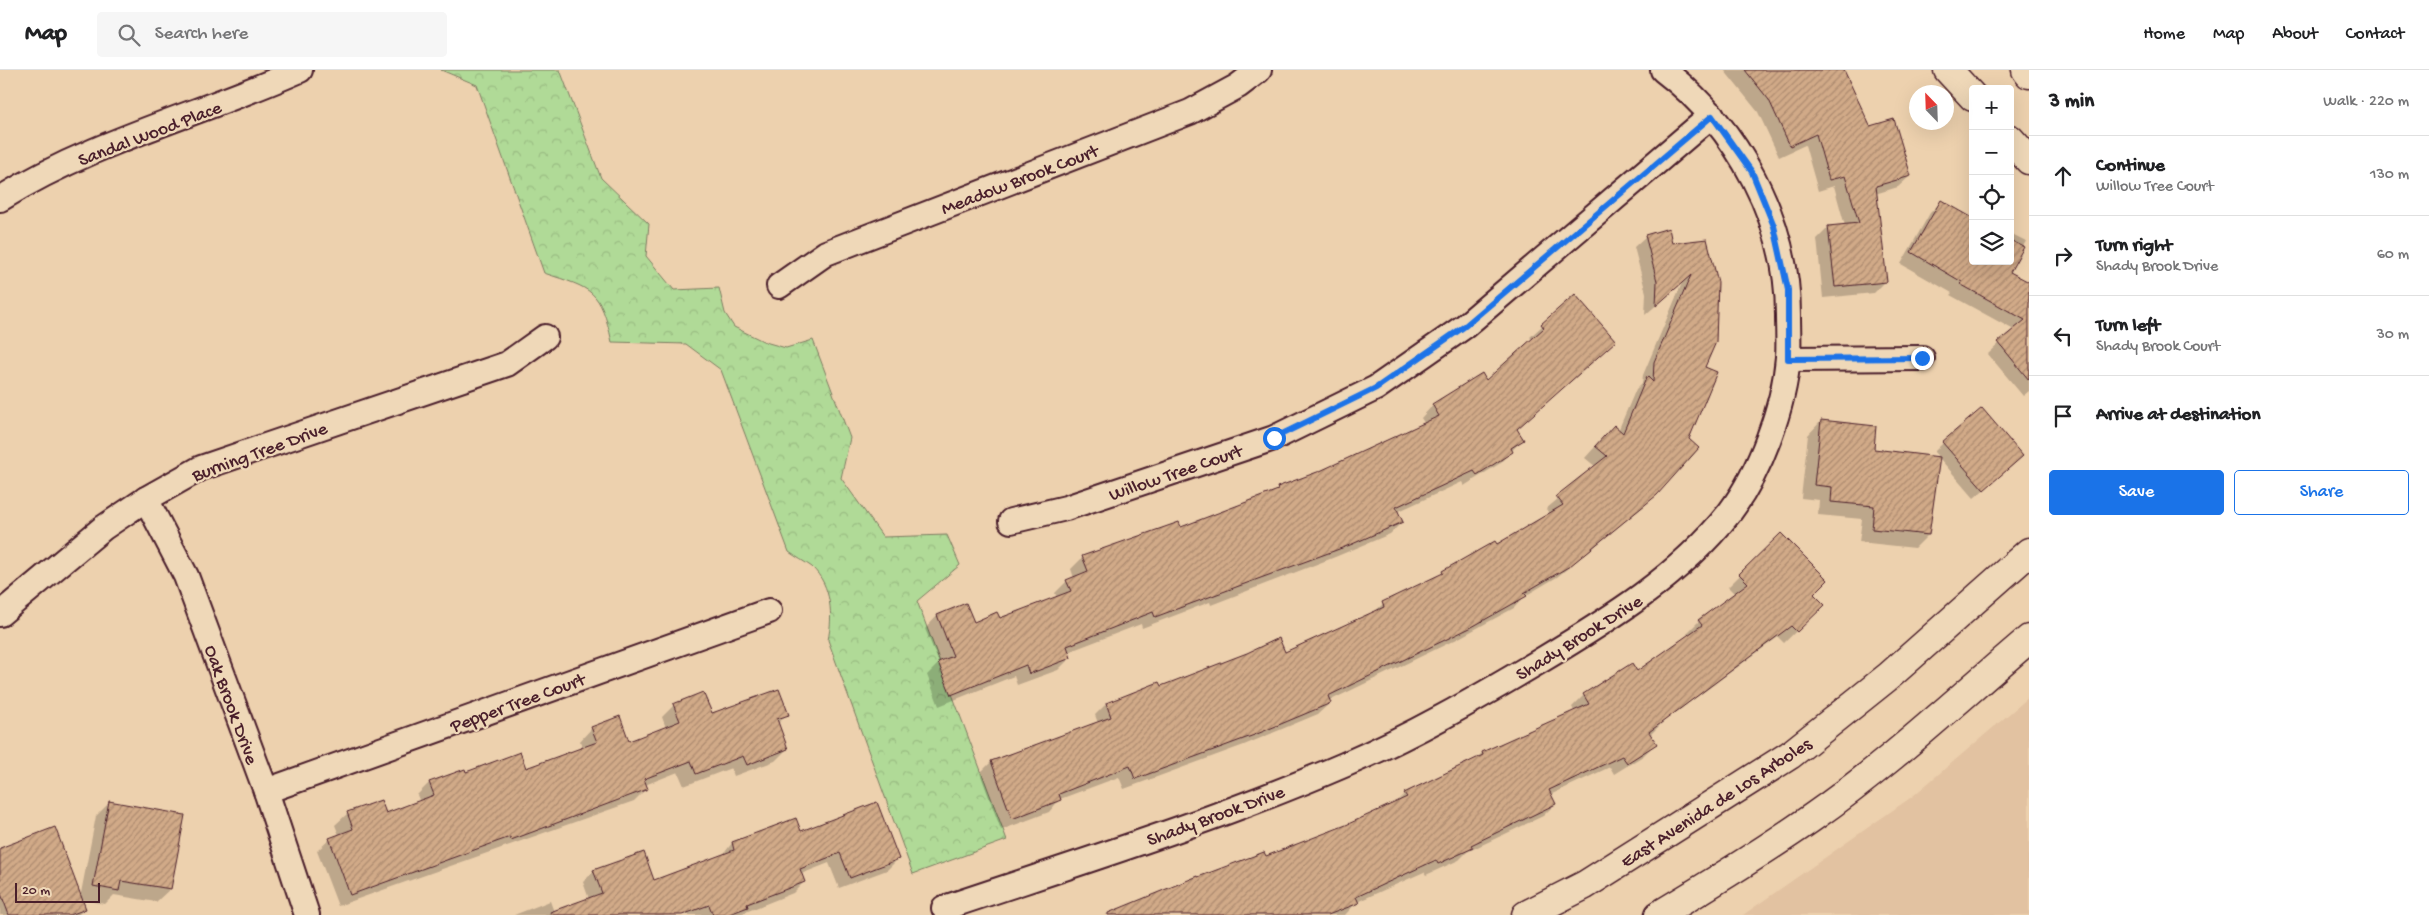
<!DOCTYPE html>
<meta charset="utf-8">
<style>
body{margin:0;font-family:"Gochi Hand",sans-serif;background:#f6f6f6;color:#202124}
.controls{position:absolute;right:15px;top:15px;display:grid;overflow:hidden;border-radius:5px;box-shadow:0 5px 20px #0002}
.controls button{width:45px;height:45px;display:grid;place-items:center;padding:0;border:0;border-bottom:1px solid #e0e0e0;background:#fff;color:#202124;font:25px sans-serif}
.compass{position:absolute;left:1909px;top:15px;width:45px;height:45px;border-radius:50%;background:#fff;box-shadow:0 5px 20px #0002;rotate:337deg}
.scale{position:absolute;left:15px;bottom:12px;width:85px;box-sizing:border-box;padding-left:5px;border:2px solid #4a1f2b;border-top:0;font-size:14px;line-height:18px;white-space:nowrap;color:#4a1f2b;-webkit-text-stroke:4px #efd8b8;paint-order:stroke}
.stop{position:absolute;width:15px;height:15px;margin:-11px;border:4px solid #1a73e8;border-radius:50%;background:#fff}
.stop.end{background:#1a73e8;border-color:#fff;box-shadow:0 1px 5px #0008}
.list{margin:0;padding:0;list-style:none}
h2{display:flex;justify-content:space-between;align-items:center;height:65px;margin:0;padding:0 20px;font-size:21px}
h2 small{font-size:16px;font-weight:400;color:#757577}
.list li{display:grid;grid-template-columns:32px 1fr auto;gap:15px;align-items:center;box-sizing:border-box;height:80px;padding:0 20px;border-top:1px solid #e0e0e0}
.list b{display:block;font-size:19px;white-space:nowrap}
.list p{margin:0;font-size:16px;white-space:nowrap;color:#757577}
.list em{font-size:16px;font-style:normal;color:#757577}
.actions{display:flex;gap:10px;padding:15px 20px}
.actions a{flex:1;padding:11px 0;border:1px solid #1a73e8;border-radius:5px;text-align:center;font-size:18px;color:#1a73e8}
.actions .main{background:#1a73e8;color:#fff}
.icon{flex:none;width:28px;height:28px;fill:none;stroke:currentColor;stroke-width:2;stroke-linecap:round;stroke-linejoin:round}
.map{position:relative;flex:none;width:2029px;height:845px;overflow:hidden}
header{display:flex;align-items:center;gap:30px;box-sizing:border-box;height:70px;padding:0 25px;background:#fff;border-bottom:1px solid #e0e0e0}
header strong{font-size:24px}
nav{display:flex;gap:28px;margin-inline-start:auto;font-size:18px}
.search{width:350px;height:45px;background:#f6f6f6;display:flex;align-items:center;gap:12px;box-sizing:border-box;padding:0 18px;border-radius:5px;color:#757577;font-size:19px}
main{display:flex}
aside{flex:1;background:#fff}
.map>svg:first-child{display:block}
</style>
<header>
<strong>Map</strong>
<div class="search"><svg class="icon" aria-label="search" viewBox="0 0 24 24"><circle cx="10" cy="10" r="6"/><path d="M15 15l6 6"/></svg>Search here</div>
<nav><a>Home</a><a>Map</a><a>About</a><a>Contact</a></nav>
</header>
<main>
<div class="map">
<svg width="2029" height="845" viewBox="0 0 2029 845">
<defs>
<pattern id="forest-crowns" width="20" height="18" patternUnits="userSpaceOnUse" patternTransform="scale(1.25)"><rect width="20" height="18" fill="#b0da97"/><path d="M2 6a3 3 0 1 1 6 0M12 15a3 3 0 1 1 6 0" fill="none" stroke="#99bb82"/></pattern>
<pattern id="building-hatch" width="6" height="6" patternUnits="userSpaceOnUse" patternTransform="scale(1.25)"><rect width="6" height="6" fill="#d1aa88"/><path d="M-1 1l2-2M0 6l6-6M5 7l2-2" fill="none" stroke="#ac8a6f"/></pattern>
</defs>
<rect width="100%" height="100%" fill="#edd1ae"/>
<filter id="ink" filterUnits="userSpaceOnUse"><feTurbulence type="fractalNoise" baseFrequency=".02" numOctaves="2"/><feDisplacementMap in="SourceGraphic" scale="10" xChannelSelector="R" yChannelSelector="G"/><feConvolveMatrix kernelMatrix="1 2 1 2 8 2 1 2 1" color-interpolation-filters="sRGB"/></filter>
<g filter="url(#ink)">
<polygon fill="#e2c2a1" points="2029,627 2029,845 1743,845 1913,726"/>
<path fill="url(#forest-crowns)" stroke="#7d7c61" d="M441 0H560L601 108 649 154 646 186 674 220 719 218 725 243 734 257 765 272 786 278 813 270 850 368 841 408 883 467 947 465 960 495 917 531 1007 770 913 804 828 570C833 546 832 516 812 497 805 492 796 487 789 482L721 300 686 274 612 272C600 219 593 219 544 203L477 15Z"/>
<g fill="#0003">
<polygon points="1724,0 1843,0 1870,58 1910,106 1898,117 1875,124 1886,211 1874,223 1823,228 1817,169 1828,158 1845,156 1834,116 1818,121 1805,75 1779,87 1758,42"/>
<polygon points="1941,132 1973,191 2010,191 2010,163 2026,171 2009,203 2029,214 2029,321 2023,326 1988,284 2014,260 1950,225 1952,223 1901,194 1930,143"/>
<polygon points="1646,166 1671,175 1706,170 1656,424 1644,436 1557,507 1525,526 1514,538 1457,569 1329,631 1330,633 1318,644 1244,675 1124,719 1119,707 1060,729 1049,742 1001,760 980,703 991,692 1098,653 1095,645 1106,634 1285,584 1373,543 1383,534 1438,507 1443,502 1496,475 1550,444 1546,439 1596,397 1585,388 1603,368 1618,361 1636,319 1642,313 1643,305 1682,213 1645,245 1646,223 1634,177"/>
<polygon points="1575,226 1516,359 1522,370 1499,394 1464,416 1462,412 1397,442 1402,452 1390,464 1335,487 1211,535 1210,532 1142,558 1141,554 1068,582 1070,588 1058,600 1017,615 1014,606 939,636 927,605 939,593 925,559 937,546 966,535 973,553 999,550 1057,528 1055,523 1067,511 1074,508 1071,499 1083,487 1180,459 1274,423 1278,418 1321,402 1425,354 1421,348 1433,335 1486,312 1533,270 1530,267"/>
<polygon points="1821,351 1872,380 1928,465 1915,478 1859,472 1862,449 1818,445 1819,430 1801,428 1808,365"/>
<polygon points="1943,373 2013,395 1974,428 1934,382"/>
<polygon points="1781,465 1812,524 1823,535 1784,573 1778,567 1663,652 1650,665 1655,674 1643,686 1614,704 1610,697 1550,725 1555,734 1543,746 1467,782 1459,790 1426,805 1424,802 1357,832 1345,845 1105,845 1197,807 1198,809 1265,788 1346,756 1395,734 1405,724 1474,691 1482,683 1574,641 1572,637 1584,625 1637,603 1689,566 1687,563 1699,551 1735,524 1728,517"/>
<polygon points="674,635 711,645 787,644 778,654 787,679 775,691 734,706 731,698 684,716 678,702 645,715 646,719 634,731 338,836 317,781 330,769 339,765 335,755 348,743 385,744 420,732 417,725 429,713 466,704 525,700 583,679 580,671 592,658 629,672 666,658 662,647"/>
<polygon points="109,733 170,819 156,832 114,825 105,834 81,830 84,839 78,845 0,845 0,779 80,828 96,746"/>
<polygon points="796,750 801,763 898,789 887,800 839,818 829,793 801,804 804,812 793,823 738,845 514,845 550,831 554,842 589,829 583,812 594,801 653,811 722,786 732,773"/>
</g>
<g fill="url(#building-hatch)" stroke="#4a1f2b">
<polygon points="1745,0 1844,0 1870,56 1894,49 1911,106 1876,116 1887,212 1835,217 1828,156 1859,153 1845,106 1829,110 1816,64 1790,76 1769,30"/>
<polygon points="1941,130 1973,148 1973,191 2010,191 2010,170 2024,177 2010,202 2029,212 2029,310 1998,272 2025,250 1960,214 1962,212 1911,182"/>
<polygon points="1669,158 1672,173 1707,169 1718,212 1716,272 1705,297 1717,302 1689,369 1699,378 1657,425 1570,496 1524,523 1527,526 1470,558 1328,626 1331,633 1257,664 1135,709 1130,696 1059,724 1061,730 1012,749 991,691 1111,647 1106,633 1159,612 1161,616 1247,583 1279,568 1285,582 1384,537 1382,532 1443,503 1442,501 1495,471 1497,474 1563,435 1556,426 1607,386 1595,376 1614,355 1623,363 1647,306 1653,312 1654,292 1691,205 1656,236 1657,211 1645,165"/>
<polygon points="1575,224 1616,271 1517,359 1524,370 1511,378 1513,382 1477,405 1474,401 1396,437 1403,452 1350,475 1155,547 1153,542 1067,576 1071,588 1029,604 1026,595 951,625 938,592 953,586 937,545 966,533 974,552 997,542 1000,548 1071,521 1066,510 1088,501 1082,486 1179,452 1181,457 1278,420 1277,417 1320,401 1439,346 1432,334 1482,303 1486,310 1544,258 1541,254"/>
<polygon points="1982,338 2023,386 1984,420 1942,372"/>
<polygon points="1821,350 1876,356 1874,379 1940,387 1929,465 1872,459 1874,436 1831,432 1832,417 1814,415"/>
<polygon points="1781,463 1828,510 1814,524 1825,535 1797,562 1791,556 1649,662 1657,674 1627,693 1622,686 1549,720 1556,734 1471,775 1473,778 1438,794 1436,790 1356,827 1359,833 1328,845 1108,845 1108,843 1198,806 1198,807 1264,782 1266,786 1346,755 1407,727 1404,723 1483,685 1482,682 1589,634 1583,624 1632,593 1637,601 1702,555 1698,550 1748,513 1739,504"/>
<polygon points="779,619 789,645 777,649 788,679 747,695 743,686 696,704 691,691 644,709 648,719 511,770 510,767 350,825 329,768 353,759 347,742 381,730 386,743 434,725 429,712 465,699 466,702 520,682 526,698 597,672 591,657 620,646 629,671 680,651 673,634 703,622 712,643"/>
<polygon points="109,731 185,745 171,819 121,811 119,821 93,816"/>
<polygon points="877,732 899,789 850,808 840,783 800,799 805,812 747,834 748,837 727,845 713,845 709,835 682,845 551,845 550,842 602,823 593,800 644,782 654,810 734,780 732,772 796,748 801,761"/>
<polygon points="55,757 86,839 70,845 9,845 0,821 0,778"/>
</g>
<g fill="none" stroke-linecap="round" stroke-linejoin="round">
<g stroke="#4a1f2b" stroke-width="28">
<g id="street">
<path d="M0 129C93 71 201 44 300 0"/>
<polyline points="779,216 826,183 1190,42 1238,16 1259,0"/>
<polyline points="1788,289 1922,288"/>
<polyline points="146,429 186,506 266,721 307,845"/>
<polyline points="1011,451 1066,438 1274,368 1376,318 1465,256 1712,45"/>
<polyline points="0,544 103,458 146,429 201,398 507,294 545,267"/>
<polyline points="266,721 769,541"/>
<path d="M944 838C1078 793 1214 751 1344 695 1412 666 1476 629 1540 591 1610 549 1679 507 1730 442 1760 402 1784 337 1788 287 1789 273 1788 259 1788 245 1788 151 1738 57 1663 0"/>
</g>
</g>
<g stroke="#4a1f2b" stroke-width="31">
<g id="secondary">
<polyline points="1948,0 1973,27"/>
<polyline points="2026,0 2029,4"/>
<polyline points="2010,69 2029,90"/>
<polyline points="1526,845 1585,815 1790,685 1889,606 2029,482"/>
<path d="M1659 845C1711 814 1763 782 1813 747 1889 694 1958 629 2029 569"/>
</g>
</g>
<use href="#street" stroke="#efd8b8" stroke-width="24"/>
<use href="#secondary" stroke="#efd8b8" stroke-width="28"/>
</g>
</g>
<g fill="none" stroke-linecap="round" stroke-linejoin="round" filter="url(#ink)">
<polyline stroke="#1a73e8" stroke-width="6" points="1274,368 1376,318 1465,256 1712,46 1752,102 1774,156 1788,220 1788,289 1922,288"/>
</g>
<g text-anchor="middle" stroke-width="4.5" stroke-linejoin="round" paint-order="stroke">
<g font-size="19" fill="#4a1f2b" stroke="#efd8b8">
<text transform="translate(149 62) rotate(-21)" y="7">Sandal Wood Place</text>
<text transform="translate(1019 108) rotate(-21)" y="7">Meadow Brook Court</text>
<text transform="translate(259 380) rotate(-20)" y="7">Burning Tree Drive</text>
<text transform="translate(1175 401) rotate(-19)" y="7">Willow Tree Court</text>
<text transform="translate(1578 566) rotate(-32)" y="7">Shady Brook Drive</text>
<text transform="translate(517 631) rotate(-20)" y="7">Pepper Tree Court</text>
<text transform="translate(233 634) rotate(70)" y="7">Oak Brook Drive</text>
<text transform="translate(1715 731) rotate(-33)" y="7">East Avenida de Los Arboles</text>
<text transform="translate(1215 744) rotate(-20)" y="7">Shady Brook Drive</text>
</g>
</g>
</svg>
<div class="controls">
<button>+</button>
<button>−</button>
<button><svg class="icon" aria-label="locate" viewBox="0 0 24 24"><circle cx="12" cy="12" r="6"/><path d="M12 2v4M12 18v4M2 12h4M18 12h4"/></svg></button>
<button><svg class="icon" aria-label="layers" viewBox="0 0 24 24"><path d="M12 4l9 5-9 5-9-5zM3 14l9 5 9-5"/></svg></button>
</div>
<svg class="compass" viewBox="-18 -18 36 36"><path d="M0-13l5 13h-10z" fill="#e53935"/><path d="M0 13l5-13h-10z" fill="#757577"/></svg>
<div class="scale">20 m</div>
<div class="stop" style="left:1274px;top:368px"></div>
<div class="stop end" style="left:1922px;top:288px"></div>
</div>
<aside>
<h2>3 min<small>Walk · 220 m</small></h2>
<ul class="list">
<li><svg class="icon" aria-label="ahead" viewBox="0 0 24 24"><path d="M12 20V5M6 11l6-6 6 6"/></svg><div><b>Continue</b><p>Willow Tree Court</p></div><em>130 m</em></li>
<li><svg class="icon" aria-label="right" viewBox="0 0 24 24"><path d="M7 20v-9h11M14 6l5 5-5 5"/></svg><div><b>Turn right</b><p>Shady Brook Drive</p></div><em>60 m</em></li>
<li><svg class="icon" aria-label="left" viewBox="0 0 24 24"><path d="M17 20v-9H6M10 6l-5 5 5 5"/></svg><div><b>Turn left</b><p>Shady Brook Court</p></div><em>30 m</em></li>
<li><svg class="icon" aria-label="arrive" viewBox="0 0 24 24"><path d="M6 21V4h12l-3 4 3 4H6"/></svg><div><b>Arrive at destination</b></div></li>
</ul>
<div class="actions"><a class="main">Save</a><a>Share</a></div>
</aside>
</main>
